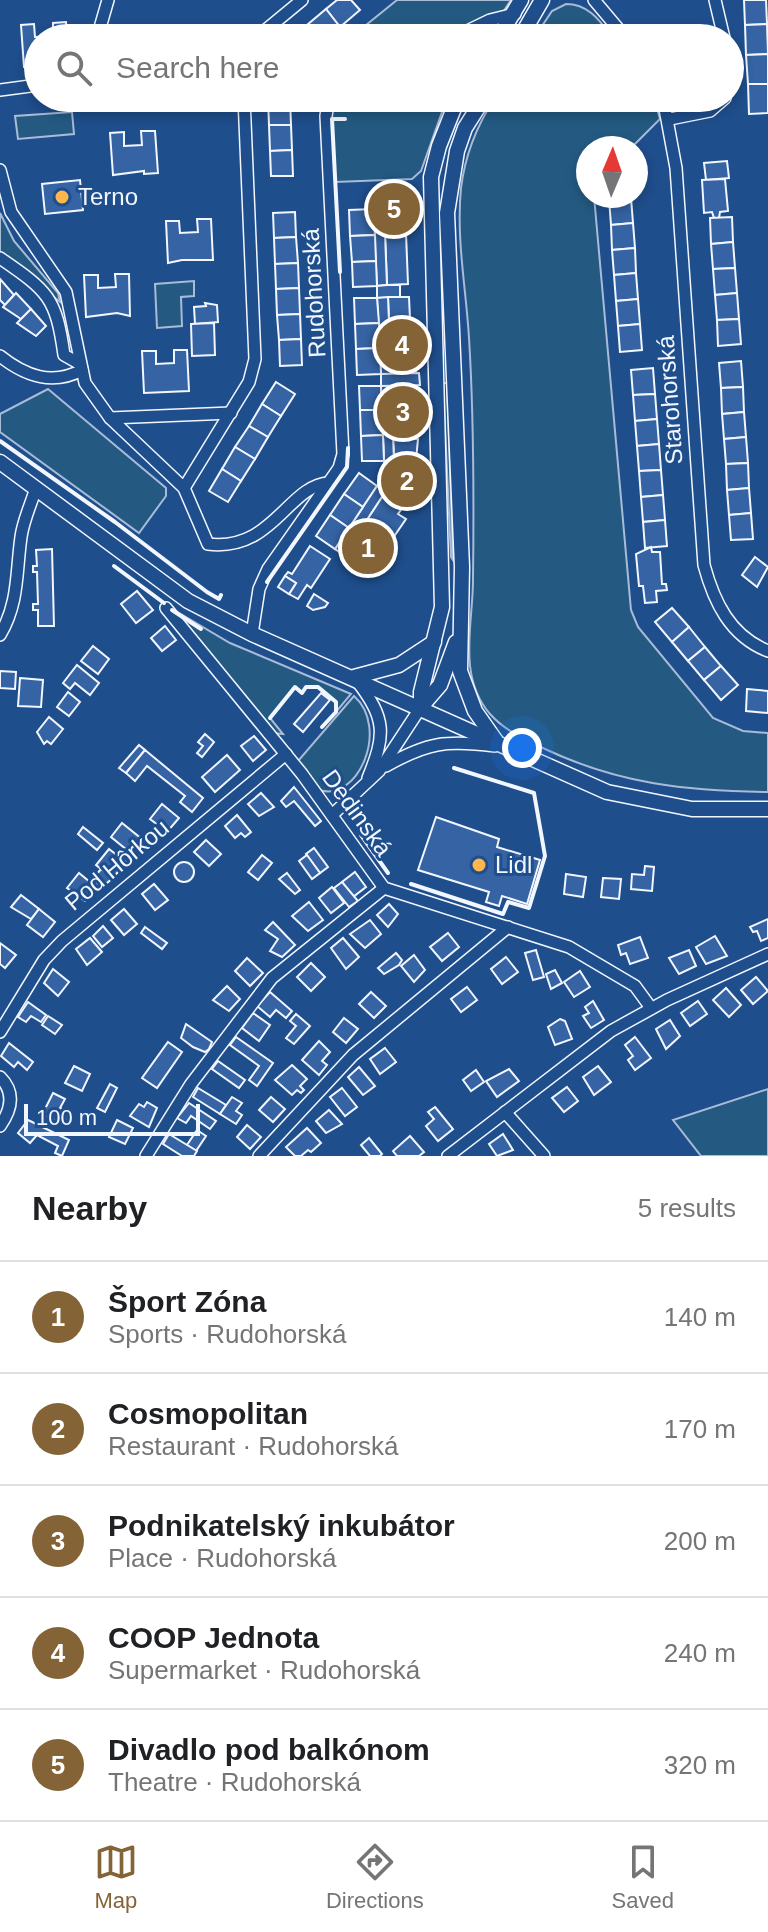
<!DOCTYPE html>
<meta charset="utf-8">
<style>
body{margin:0;font-family:Arial,sans-serif;background:#f2f2f2;color:#202124}
.compass{position:absolute;left:576px;top:136px;width:72px;height:72px;border-radius:50%;background:#fff;box-shadow:0 4px 12px #0003;rotate:2deg}
.scale{position:absolute;left:24px;bottom:20px;width:176px;box-sizing:border-box;padding-left:8px;border:4px solid #f2f6ff;border-top:0;font-size:22px;line-height:28px;white-space:nowrap;color:#f2f6ff;-webkit-text-stroke:6px #1f4e8c;paint-order:stroke}
.you{position:absolute;left:522px;top:748px;width:28px;height:28px;margin:-20px;border:6px solid #fff;border-radius:50%;background:#1a73e8;box-shadow:0 0 0 12px #1a73e833}
.badge{display:grid;place-items:center;width:52px;height:52px;border-radius:50%;background:#846436;color:#fff;font-size:26px;font-weight:700}
.pin{position:absolute;translate:-50% -50%;border:4px solid #fff;box-shadow:0 2px 8px #0006}
.list{margin:0;padding:0;list-style:none}
h2{display:flex;justify-content:space-between;align-items:center;height:104px;margin:0;padding:0 32px;font-size:34px}
h2 small{font-size:26px;font-weight:400;color:#757577}
.list li{display:grid;grid-template-columns:52px 1fr auto;gap:24px;align-items:center;box-sizing:border-box;height:112px;padding:0 32px;border-top:2px solid #e0e0e0}
.list b{display:block;font-size:30px;white-space:nowrap}
.list p{margin:0;font-size:26px;white-space:nowrap;color:#757577}
.list em{font-size:26px;font-style:normal;color:#757577}
.icon{flex:none;width:44px;height:44px;fill:none;stroke:currentColor;stroke-width:2;stroke-linecap:round;stroke-linejoin:round}
.map{position:relative;flex:none;width:768px;height:1156px;overflow:hidden}
.search{position:absolute;background:#fff;box-shadow:0 4px 12px #0003;left:24px;right:24px;top:24px;height:88px;display:flex;align-items:center;gap:20px;box-sizing:border-box;padding:0 28px;border-radius:44px;color:#757577;font-size:30px}
.sheet{height:664px;background:#fff}
nav{display:flex;justify-content:space-around;align-items:center;box-sizing:border-box;height:112px;border-top:2px solid #e0e0e0;background:#fff;font-size:22px;color:#757577}
nav a{display:grid;justify-items:center;gap:4px}
nav .on{color:#846436}
.map>svg:first-child{display:block}
</style>
<div class="map">
<svg width="768" height="1156" viewBox="0 0 768 1156">
<rect width="100%" height="100%" fill="#1f4e8c"/>
<g fill="#245a82" stroke="#a8bbd7" stroke-width="2">
<polygon points="397,0 511,0 486,38 350,38"/>
<path d="M566 4C589 4 600 21 613 38H534L552 11Z"/>
<polygon points="323,98 447,98 421,171 412,179 335,182 331,111"/>
<path d="M495 98H654L660 119 631 148H588V196H594L631 610 638 627 713 718 743 731 768 733V792C687 791 619 784 545 749 525 739 505 731 490 714 457 676 473 624 473 580 474 499 474 418 469 338 466 287 456 239 461 188 465 156 477 125 495 98Z"/>
<polygon points="72,112 74,134 18,139 15,116"/>
<polygon points="0,213 14,241 58,293 60,302 0,253"/>
<polygon points="194,281 194,296 181,297 182,326 157,328 155,284"/>
<polygon points="443,383 447,383 453,560 451,557"/>
<polygon points="48,389 166,488 166,496 139,533 0,432 0,414"/>
<polygon points="169,607 230,643 351,694 336,712 336,702 318,687 307,687 302,693 295,687 270,718 283,734 272,733"/>
<path d="M354 696C390 728 358 803 319 790L298 761Z"/>
<polygon points="768,1089 768,1156 701,1156 673,1120"/>
</g>
<g fill="#3563a3" stroke="#f2f6ff" stroke-width="2">
<polygon points="337,0 351,0 360,10 340,27 326,9"/>
<polygon points="744,0 766,0 767,24 745,25"/>
<polygon points="326,9 340,27 327,38 317,38 307,25"/>
<polygon points="66,22 67,38 38,38 38,66 24,67 21,25 34,24 35,37 53,36 53,23"/>
<polygon points="767,24 768,54 746,55 745,25"/>
<polygon points="768,54 768,84 748,84 746,55"/>
<polygon points="748,84 768,84 768,113 749,114"/>
<polygon points="290,99 291,125 269,125 268,100"/>
<polygon points="269,125 291,125 292,150 270,151"/>
<polygon points="141,131 155,131 158,173 144,174 144,171 113,175 110,133 124,132 124,146 142,145"/>
<polygon points="292,150 293,176 271,176 270,151"/>
<polygon points="727,161 729,178 706,180 704,163"/>
<polygon points="725,179 728,211 720,212 719,218 714,218 712,212 704,213 702,180"/>
<polygon points="80,180 83,210 45,214 42,184"/>
<polygon points="631,198 633,223 611,225 609,199"/>
<polygon points="384,208 405,208 408,284 387,285"/>
<polygon points="384,208 387,285 377,286 373,209"/>
<polygon points="373,209 375,235 350,236 349,210"/>
<polygon points="295,212 296,237 274,238 273,213"/>
<polygon points="732,217 733,242 711,244 710,218"/>
<polygon points="197,219 211,219 213,260 182,260 168,263 166,221 179,221 180,233 198,232"/>
<polygon points="633,223 635,248 612,250 611,225"/>
<polygon points="375,235 376,261 352,262 350,236"/>
<polygon points="296,237 298,263 275,264 274,238"/>
<polygon points="733,242 735,268 713,269 711,244"/>
<polygon points="635,248 636,273 614,275 612,250"/>
<polygon points="376,261 377,286 353,287 352,262"/>
<polygon points="298,263 299,288 276,289 275,264"/>
<polygon points="735,268 737,293 715,295 713,269"/>
<polygon points="636,273 638,299 616,301 614,275"/>
<polygon points="115,274 129,274 130,316 117,313 86,317 84,275 98,275 98,288 116,287"/>
<polygon points="0,279 14,295 5,305 0,300"/>
<polygon points="387,285 400,285 400,297 377,298 377,286"/>
<polygon points="299,288 300,314 277,315 276,289"/>
<polygon points="16,293 31,309 21,319 3,307"/>
<polygon points="737,293 739,319 717,320 715,295"/>
<polygon points="388,297 409,297 410,319 414,319 414,329 420,329 416,373 391,374"/>
<polygon points="388,297 391,374 381,374 377,298"/>
<polygon points="354,298 377,298 379,323 355,324"/>
<polygon points="638,299 640,324 618,326 616,301"/>
<polygon points="205,303 217,305 218,322 195,324 194,307 206,306"/>
<polygon points="31,309 46,326 36,336 17,323"/>
<polygon points="300,314 301,339 279,340 277,315"/>
<polygon points="739,319 741,344 718,346 717,320"/>
<polygon points="214,323 215,355 192,356 191,324"/>
<polygon points="379,323 380,348 356,349 355,324"/>
<polygon points="640,324 642,350 620,352 618,326"/>
<polygon points="301,339 302,365 280,366 279,340"/>
<polygon points="380,348 381,374 357,375 356,349"/>
<polygon points="174,350 187,350 189,391 144,393 142,351 156,351 156,364 174,363"/>
<polygon points="741,361 743,387 721,388 719,363"/>
<polygon points="653,368 655,394 633,395 631,370"/>
<polygon points="419,373 420,385 381,386 381,374"/>
<polygon points="276,382 295,394 281,416 262,404"/>
<polygon points="413,385 415,439 418,439 416,460 394,460 391,386"/>
<polygon points="359,386 381,386 382,410 360,410"/>
<polygon points="381,386 391,386 394,460 384,461"/>
<polygon points="743,387 744,412 722,414 721,388"/>
<polygon points="655,394 657,419 635,421 633,395"/>
<polygon points="262,404 281,416 268,437 249,426"/>
<polygon points="360,410 382,410 383,435 361,436"/>
<polygon points="744,412 746,437 724,439 722,414"/>
<polygon points="657,419 659,444 637,446 635,421"/>
<polygon points="249,426 268,437 255,459 235,447"/>
<polygon points="383,435 384,461 362,461 361,436"/>
<polygon points="746,437 748,463 726,464 724,439"/>
<polygon points="659,444 661,470 639,471 637,446"/>
<polygon points="235,447 255,459 241,481 222,469"/>
<polygon points="416,460 420,460 420,482 427,478 429,482 426,496 420,496 418,489 408,506 377,486 385,473 384,461"/>
<polygon points="748,463 749,488 727,490 726,464"/>
<polygon points="222,469 241,481 228,502 209,491"/>
<polygon points="661,470 663,495 641,497 639,471"/>
<polygon points="359,473 377,486 363,507 344,494"/>
<polygon points="377,486 386,491 344,555 335,549"/>
<polygon points="749,488 751,513 729,515 727,490"/>
<polygon points="386,491 405,504 398,514 406,519 393,538 385,533 362,567 344,555"/>
<polygon points="344,494 363,507 349,528 330,515"/>
<polygon points="663,495 665,520 643,522 641,497"/>
<polygon points="751,513 753,539 731,540 729,515"/>
<polygon points="330,515 349,528 335,549 316,536"/>
<polygon points="665,520 667,546 645,548 643,522"/>
<polygon points="310,546 330,559 311,588 307,585 298,599 289,594 296,583 285,576 288,572 292,574"/>
<polygon points="651,547 652,552 660,552 662,584 666,584 667,590 656,591 657,602 645,603 643,586 639,586 636,554"/>
<polygon points="52,549 54,626 38,626 38,610 33,610 33,604 38,604 37,572 33,572 33,566 37,566 36,550"/>
<polygon points="755,557 768,567 757,587 742,575"/>
<polygon points="285,576 296,583 289,594 278,587"/>
<polygon points="137,591 153,610 136,623 121,604"/>
<polygon points="314,594 328,603 325,607 313,610 307,606"/>
<polygon points="672,608 689,627 672,642 655,622"/>
<polygon points="165,626 176,640 162,651 151,638"/>
<polygon points="689,627 705,647 688,661 672,642"/>
<polygon points="93,646 109,659 98,674 81,661"/>
<polygon points="705,647 721,666 704,680 688,661"/>
<polygon points="77,665 99,683 90,695 75,683 70,689 63,683"/>
<polygon points="721,666 738,685 721,700 704,680"/>
<polygon points="0,671 16,672 15,689 0,688"/>
<polygon points="20,678 43,680 41,707 18,706"/>
<polygon points="747,689 768,691 768,713 746,711"/>
<polygon points="68,692 80,702 69,716 57,707"/>
<polygon points="321,693 330,700 303,732 294,724"/>
<polygon points="49,717 63,729 51,744 47,741 44,744 37,732"/>
<polygon points="205,734 214,742 202,757 197,753 203,746 198,742"/>
<polygon points="254,736 266,750 253,761 241,746"/>
<polygon points="139,745 145,750 126,773 119,768"/>
<polygon points="145,750 203,798 192,812 180,802 185,796 147,766 135,781 126,773"/>
<polygon points="227,755 240,770 215,792 202,777"/>
<polygon points="294,787 321,821 315,826 294,801 286,807 281,801"/>
<polygon points="261,793 274,807 259,816 248,804"/>
<polygon points="162,804 179,818 167,832 150,819"/>
<polygon points="237,815 251,832 245,837 241,833 235,838 225,826"/>
<polygon points="436,817 499,839 497,847 540,860 527,904 502,896 499,906 486,902 489,892 418,870"/>
<polygon points="122,823 148,844 137,858 111,837"/>
<polygon points="83,827 103,843 97,850 78,834"/>
<polygon points="206,840 221,854 209,866 194,852"/>
<polygon points="314,848 328,867 320,873 306,854"/>
<polygon points="109,849 126,862 113,878 96,865"/>
<polygon points="262,855 272,863 258,880 248,872"/>
<polygon points="307,855 320,873 312,879 299,861"/>
<circle cx="184" cy="872" r="10"/>
<polygon points="645,866 654,867 652,891 631,889 632,874 644,875"/>
<polygon points="101,869 113,878 102,887 92,880"/>
<polygon points="355,872 366,887 353,897 342,882"/>
<polygon points="79,873 96,887 85,901 67,888"/>
<polygon points="287,873 300,890 295,894 279,879"/>
<polygon points="566,874 586,877 583,897 564,894"/>
<polygon points="603,878 621,879 619,899 601,897"/>
<polygon points="342,882 358,901 349,907 334,888"/>
<polygon points="154,884 168,900 155,910 142,894"/>
<polygon points="332,887 344,903 331,913 319,898"/>
<polygon points="21,895 39,909 31,919 11,907"/>
<polygon points="309,902 323,920 308,931 292,916"/>
<polygon points="389,904 398,914 388,927 377,915"/>
<polygon points="39,909 55,922 43,937 27,925"/>
<polygon points="124,909 137,924 124,935 111,920"/>
<polygon points="768,919 768,938 761,941 757,931 753,932 750,927"/>
<polygon points="370,920 381,934 365,948 350,934"/>
<polygon points="273,922 295,945 282,957 270,951 278,939 265,930"/>
<polygon points="103,926 113,938 102,947 93,936"/>
<polygon points="145,927 167,943 162,949 141,933"/>
<polygon points="448,933 459,947 442,961 430,947"/>
<polygon points="715,936 727,956 706,964 696,947"/>
<polygon points="640,937 648,958 630,964 626,953 621,955 618,945"/>
<polygon points="90,938 102,952 87,965 76,949"/>
<polygon points="343,938 359,957 346,969 331,948"/>
<polygon points="0,943 16,955 5,968 0,964"/>
<polygon points="536,950 544,977 533,980 525,953"/>
<polygon points="689,950 696,966 679,974 669,958"/>
<polygon points="396,953 402,960 399,965 384,974 378,968"/>
<polygon points="414,955 425,970 414,982 401,966"/>
<polygon points="506,957 518,972 502,984 491,969"/>
<polygon points="247,958 263,973 250,986 235,971"/>
<polygon points="311,963 325,977 311,991 297,977"/>
<polygon points="53,969 69,982 58,996 44,983"/>
<polygon points="555,970 562,983 551,989 546,974"/>
<polygon points="580,971 590,987 574,997 564,982"/>
<polygon points="756,977 768,991 753,1004 741,990"/>
<polygon points="227,986 240,999 229,1011 213,1000"/>
<polygon points="467,987 477,1000 461,1012 451,999"/>
<polygon points="726,988 741,1005 729,1017 713,1000"/>
<polygon points="270,992 292,1011 286,1018 276,1010 270,1017 257,1006"/>
<polygon points="371,992 386,1006 374,1018 359,1004"/>
<polygon points="593,1001 604,1020 591,1028 583,1016 589,1013 585,1007"/>
<polygon points="698,1001 707,1014 690,1026 681,1013"/>
<polygon points="28,1002 46,1015 41,1022 31,1016 26,1022 18,1017"/>
<polygon points="253,1013 270,1025 259,1041 242,1028"/>
<polygon points="296,1014 310,1026 294,1044 286,1038 296,1026 290,1021"/>
<polygon points="48,1016 62,1025 55,1034 42,1025"/>
<polygon points="344,1018 358,1029 346,1043 333,1032"/>
<polygon points="560,1019 565,1021 572,1039 555,1045 548,1027"/>
<polygon points="670,1020 680,1036 666,1049 656,1029"/>
<polygon points="186,1024 212,1042 209,1049 205,1052 193,1047 181,1038"/>
<polygon points="236,1037 273,1063 257,1086 249,1080 259,1066 230,1045"/>
<polygon points="635,1037 651,1058 635,1070 628,1060 633,1056 625,1045"/>
<polygon points="319,1041 330,1052 322,1061 327,1065 319,1075 302,1060"/>
<polygon points="168,1042 182,1052 157,1088 142,1078"/>
<polygon points="9,1043 33,1062 27,1070 18,1062 14,1067 1,1056"/>
<polygon points="385,1048 396,1062 380,1074 370,1059"/>
<polygon points="218,1061 245,1080 239,1088 212,1069"/>
<polygon points="292,1065 307,1079 300,1086 304,1090 301,1093 297,1090 292,1095 275,1080"/>
<polygon points="74,1066 90,1074 82,1091 65,1083"/>
<polygon points="598,1066 611,1082 594,1095 583,1077"/>
<polygon points="359,1067 375,1086 363,1095 348,1077"/>
<polygon points="509,1069 519,1081 497,1097 486,1081"/>
<polygon points="476,1070 484,1082 471,1091 463,1080"/>
<polygon points="110,1084 117,1088 105,1112 97,1108"/>
<polygon points="567,1087 578,1101 564,1112 552,1098"/>
<polygon points="198,1088 226,1105 220,1114 193,1097"/>
<polygon points="342,1088 357,1107 345,1116 330,1097"/>
<polygon points="53,1093 65,1099 60,1108 71,1113 65,1125 42,1115"/>
<polygon points="232,1097 242,1103 236,1111 242,1115 236,1124 220,1114"/>
<polygon points="271,1097 285,1109 273,1122 259,1110"/>
<polygon points="147,1102 157,1108 149,1127 130,1116 139,1104 144,1107"/>
<polygon points="189,1103 216,1121 210,1129 191,1116 186,1123 177,1118"/>
<polygon points="435,1107 453,1129 438,1141 426,1126 434,1119 428,1112"/>
<polygon points="329,1110 342,1124 326,1133 316,1121"/>
<polygon points="28,1120 69,1140 62,1156 55,1153 58,1146 37,1135 30,1143 18,1133"/>
<polygon points="117,1120 133,1128 125,1144 109,1137"/>
<polygon points="247,1125 261,1137 250,1149 237,1137"/>
<polygon points="307,1128 321,1143 311,1152 308,1150 301,1156 295,1156 286,1147"/>
<polygon points="197,1130 206,1136 196,1151 187,1145"/>
<polygon points="169,1134 197,1151 194,1156 182,1156 163,1144"/>
<polygon points="503,1134 513,1150 497,1156 489,1144"/>
<polygon points="410,1136 424,1152 419,1156 397,1156 393,1151"/>
<polygon points="369,1138 382,1154 380,1156 370,1156 361,1145"/>
</g>
<g fill="none" stroke-linecap="round" stroke-linejoin="round">
<g stroke="#f2f6ff" stroke-width="14">
<g id="street">
<polyline points="594,0 626,38"/>
<polyline points="715,0 724,38"/>
<polyline points="97,38 108,0"/>
<polyline points="256,38 302,0"/>
<polyline points="453,38 490,20 515,14"/>
<polyline points="0,90 38,85"/>
<path d="M663 98 676 168 704 565C714 602 730 636 768 651"/>
<polyline points="670,119 710,111 725,98"/>
<path d="M0 170 11 212 66 292 85 383 110 418 184 488 208 544C273 552 288 485 329 483"/>
<path d="M0 258C48 291 56 297 64 355L80 364"/>
<path d="M0 356C25 376 52 386 82 370"/>
<polyline points="110,418 231,413"/>
<polyline points="184,488 249,382 255,359 244,98"/>
<polyline points="166,608 302,774 384,888 569,947 635,986 651,1008"/>
<polyline points="252,634 259,589 268,569 339,468 343,454 326,116 329,98"/>
<path d="M0 635C19 603 16 572 21 537 23 521 31 504 36 488"/>
<path d="M357 681C386 719 386 734 368 778"/>
<path d="M386 766C428 742 447 740 495 746"/>
<polyline points="332,815 379,771 421,707"/>
<polyline points="0,1032 44,960 62,941 286,754"/>
<path d="M0 1077C15 1092 12 1109 0 1126"/>
<polyline points="505,1112 544,1156"/>
<polyline points="146,1156 191,1084 272,978 384,888"/>
<polyline points="259,1156 353,1055 508,927"/>
<polyline points="448,1156 611,1031 667,1000 768,954"/>
</g>
</g>
<g stroke="#f2f6ff" stroke-width="17">
<g id="secondary">
<polyline points="498,38 521,0"/>
<polyline points="520,38 542,0"/>
<polyline points="484,98 465,128 457,151 447,213 462,567 460,671 475,711 496,741"/>
<polyline points="0,462 188,601 252,634 607,792 692,809 768,809"/>
<polyline points="354,677 399,665 434,642"/>
<polyline points="421,707 421,692 442,607 431,177 439,146 458,98"/>
<polyline points="421,707 440,685 456,642"/>
</g>
</g>
<use href="#street" stroke="#1f4e8c" stroke-width="11"/>
<use href="#secondary" stroke="#1f4e8c" stroke-width="14"/>
<g stroke="#f2f6ff" stroke-width="4">
<polyline points="340,272 332,119 345,119"/>
<polyline points="0,441 115,522 207,592 219,599 221,595"/>
<polyline points="114,566 164,603"/>
<polyline points="267,582 347,467 348,448"/>
<polyline points="172,610 201,629"/>
<polyline points="270,718 295,687 302,693 306,687 318,687 336,702 336,712 322,727"/>
<polyline points="363,819 365,831 361,835 388,873"/>
<polyline points="411,884 503,914 508,902 529,908 545,856 534,793 454,768"/>
</g>
</g>
<g fill="#ffb74d" stroke="#1f4e8c" stroke-width="3">
<circle cx="62" cy="197" r="8"/>
<circle cx="479" cy="865" r="8"/>
</g>
<g text-anchor="middle" stroke-width="6" stroke-linejoin="round" paint-order="stroke">
<g font-size="24" fill="#f2f6ff" stroke="#1f4e8c" text-anchor="start">
<text x="78" y="205">Terno</text>
<text x="495" y="873">Lidl</text>
</g>
<g font-size="24" fill="#f2f6ff" stroke="#1f4e8c">
<text transform="translate(314 293) rotate(-93)" y="8">Rudohorská</text>
<text transform="translate(670 400) rotate(-94)" y="8">Starohorská</text>
<text transform="translate(357 813) rotate(54)" y="8">Dedinská</text>
<text transform="translate(117 865) rotate(-40)" y="8">Pod Hôrkou</text>
</g>
</g>
</svg>
<svg class="compass" viewBox="-18 -18 36 36"><path d="M0-13l5 13h-10z" fill="#e53935"/><path d="M0 13l5-13h-10z" fill="#757577"/></svg>
<div class="scale">100 m</div>
<div class="you"></div>
<div class="pin badge" style="left:368px;top:548px">1</div>
<div class="pin badge" style="left:407px;top:481px">2</div>
<div class="pin badge" style="left:403px;top:412px">3</div>
<div class="pin badge" style="left:402px;top:345px">4</div>
<div class="pin badge" style="left:394px;top:209px">5</div>
<div class="search"><svg class="icon" aria-label="search" viewBox="0 0 24 24"><circle cx="10" cy="10" r="6"/><path d="M15 15l6 6"/></svg>Search here</div>
</div>
<section class="sheet">
<h2>Nearby<small>5 results</small></h2>
<ul class="list">
<li><span class="badge">1</span><div><b>Šport Zóna</b><p>Sports · Rudohorská</p></div><em>140 m</em></li>
<li><span class="badge">2</span><div><b>Cosmopolitan</b><p>Restaurant · Rudohorská</p></div><em>170 m</em></li>
<li><span class="badge">3</span><div><b>Podnikatelský inkubátor</b><p>Place · Rudohorská</p></div><em>200 m</em></li>
<li><span class="badge">4</span><div><b>COOP Jednota</b><p>Supermarket · Rudohorská</p></div><em>240 m</em></li>
<li><span class="badge">5</span><div><b>Divadlo pod balkónom</b><p>Theatre · Rudohorská</p></div><em>320 m</em></li>
</ul>
</section>
<nav>
<a class="on"><svg class="icon" aria-label="map" viewBox="0 0 24 24"><path d="M3 6l6-2 6 2 6-2v14l-6 2-6-2-6 2zM9 4v14M15 6v14"/></svg>Map</a>
<a><svg class="icon" aria-label="directions" viewBox="0 0 24 24"><path d="M12 3l9 9-9 9-9-9zM9 14v-3h6M13 9l2 2-2 2"/></svg>Directions</a>
<a><svg class="icon" aria-label="saved" viewBox="0 0 24 24"><path d="M7 4h10v16l-5-4-5 4z"/></svg>Saved</a>
</nav>
